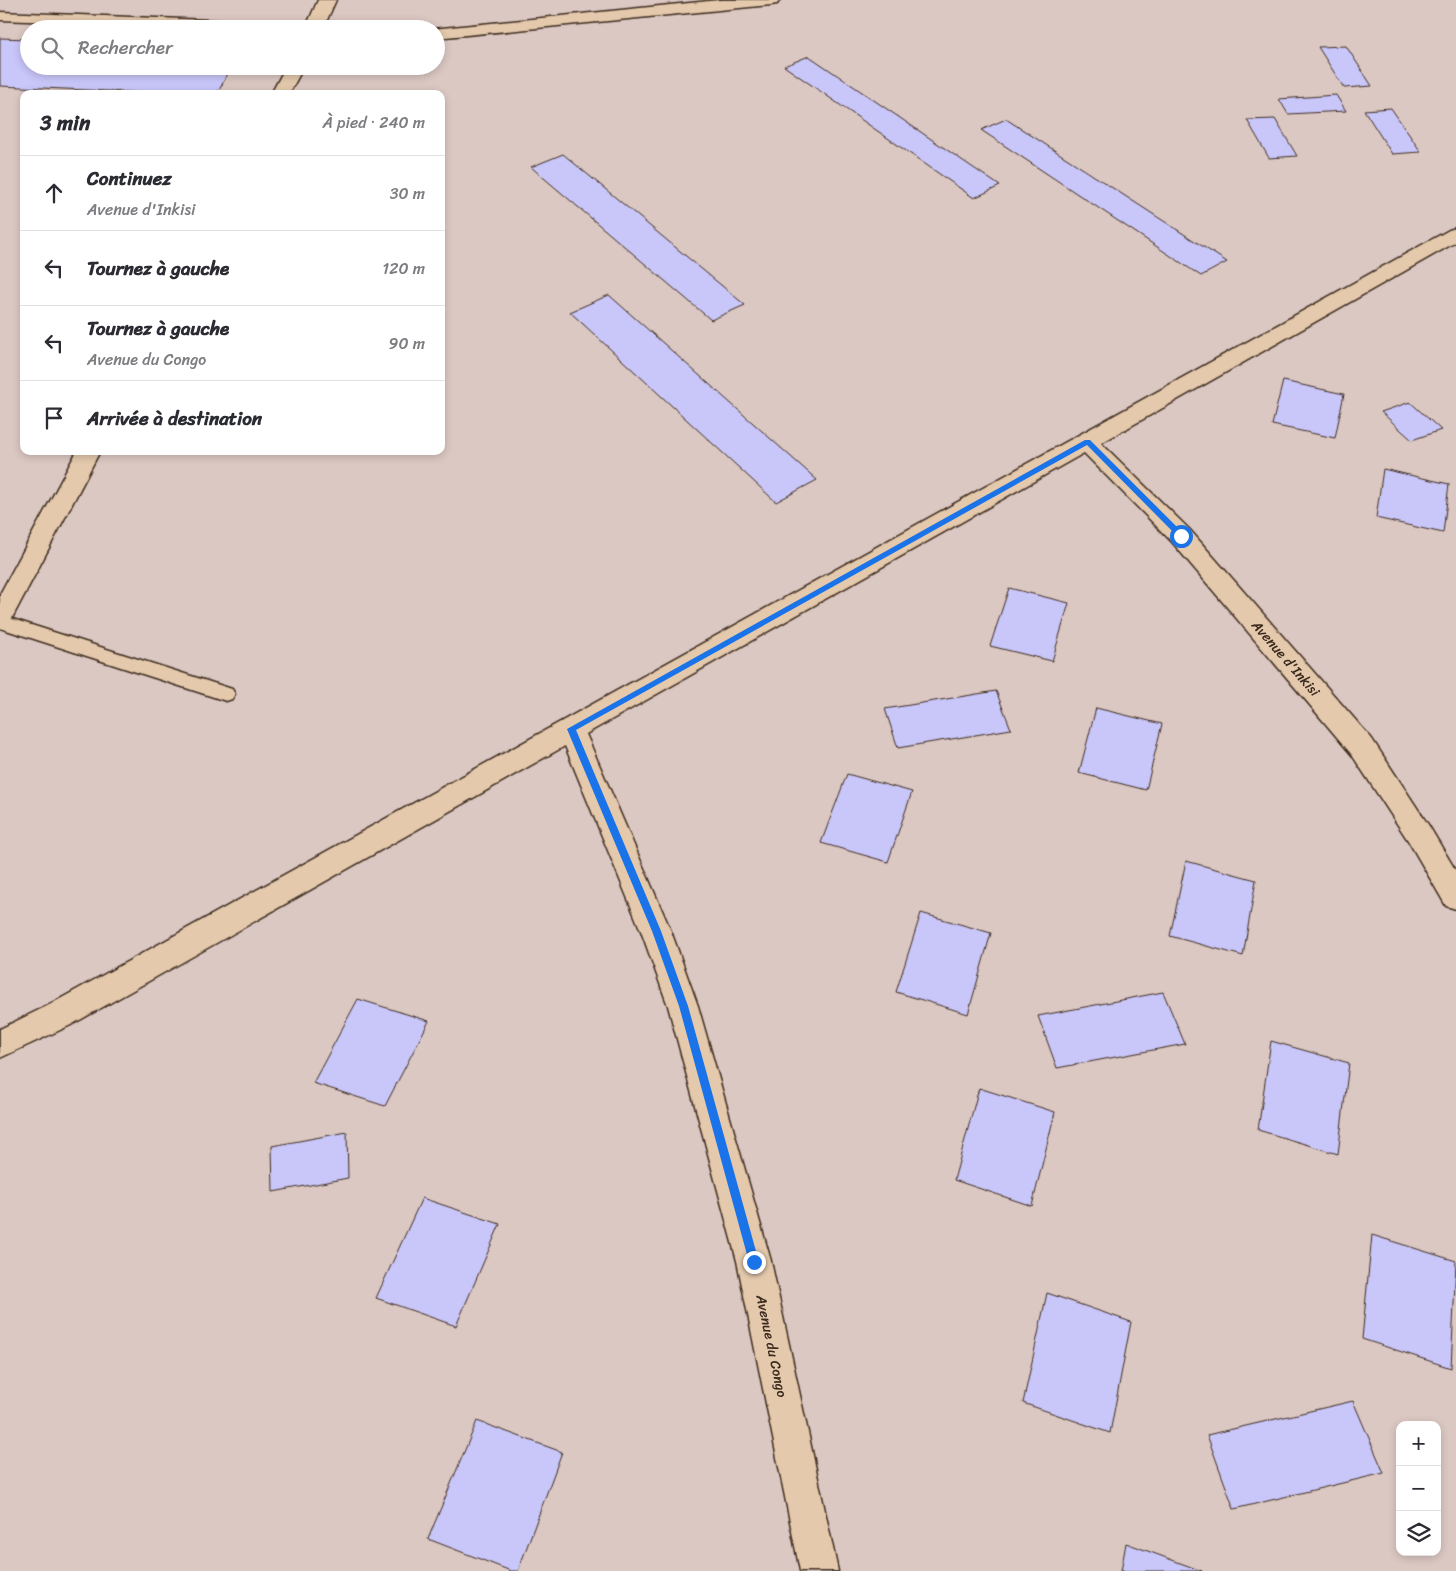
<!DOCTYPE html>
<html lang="fr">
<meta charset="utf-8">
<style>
body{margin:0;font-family:Sriracha,sans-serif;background:#f7f7f7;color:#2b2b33}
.controls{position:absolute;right:15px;bottom:15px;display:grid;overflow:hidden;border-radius:10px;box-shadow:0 2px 8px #0003}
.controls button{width:45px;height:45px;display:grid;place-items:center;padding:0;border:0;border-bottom:1px solid #e1e1e2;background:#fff;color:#2b2b33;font:25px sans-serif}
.stop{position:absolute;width:15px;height:15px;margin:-11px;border:4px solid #1a73e8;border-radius:50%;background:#fff}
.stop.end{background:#1a73e8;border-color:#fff;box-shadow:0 1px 5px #0008}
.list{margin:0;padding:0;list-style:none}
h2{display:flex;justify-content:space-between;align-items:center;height:65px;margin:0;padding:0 20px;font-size:21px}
h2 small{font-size:16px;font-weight:400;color:#7c7c81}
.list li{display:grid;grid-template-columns:32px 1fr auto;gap:15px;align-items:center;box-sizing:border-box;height:75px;padding:0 20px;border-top:1px solid #e1e1e2}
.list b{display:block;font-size:19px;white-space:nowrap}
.list p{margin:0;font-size:16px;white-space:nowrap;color:#7c7c81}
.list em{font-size:16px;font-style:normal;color:#7c7c81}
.icon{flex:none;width:28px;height:28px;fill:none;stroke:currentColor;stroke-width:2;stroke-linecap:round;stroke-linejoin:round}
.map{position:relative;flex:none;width:1456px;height:1571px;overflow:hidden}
.search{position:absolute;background:#fff;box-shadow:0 2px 8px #0003;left:20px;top:20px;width:425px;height:55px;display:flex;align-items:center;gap:12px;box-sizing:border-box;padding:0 18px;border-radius:28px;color:#7c7c81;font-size:19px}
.panel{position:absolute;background:#fff;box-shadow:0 2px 8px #0003;left:20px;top:90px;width:425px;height:365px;border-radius:10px}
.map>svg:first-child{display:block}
</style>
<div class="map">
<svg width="1456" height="1571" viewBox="0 0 1456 1571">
<rect width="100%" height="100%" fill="#dcc8c3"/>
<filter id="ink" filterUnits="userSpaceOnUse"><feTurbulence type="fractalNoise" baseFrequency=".02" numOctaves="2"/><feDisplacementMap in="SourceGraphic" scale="10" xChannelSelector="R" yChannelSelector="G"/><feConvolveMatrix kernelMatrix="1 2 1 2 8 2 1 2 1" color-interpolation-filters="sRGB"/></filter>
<g filter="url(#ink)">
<g fill="#c9c7fa" stroke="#3b2a1e">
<polygon points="0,38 29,39 29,66 232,66 217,94 171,94 0,86"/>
<polygon points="1346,46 1372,86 1344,88 1318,47"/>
<polygon points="809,56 1000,186 974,198 784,66"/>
<polygon points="1336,95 1346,111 1288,114 1279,99"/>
<polygon points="1391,108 1421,152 1392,154 1364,110"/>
<polygon points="1006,119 1227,262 1201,276 981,130"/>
<polygon points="1275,119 1297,156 1269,158 1247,120"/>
<polygon points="563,154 745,305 711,320 531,167"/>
<polygon points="609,295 817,480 776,502 570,312"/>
<polygon points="1283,381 1344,394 1335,438 1272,425"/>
<polygon points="1410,402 1441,430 1412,440 1381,412"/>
<polygon points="1383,469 1449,484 1443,533 1376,518"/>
<polygon points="1009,588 1069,603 1052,661 990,646"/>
<polygon points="996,691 1011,729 898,748 885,709"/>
<polygon points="1096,708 1162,724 1146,790 1079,773"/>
<polygon points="847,774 912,792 888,862 821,843"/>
<polygon points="1186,861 1256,880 1243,956 1170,936"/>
<polygon points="921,913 991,933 968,1014 896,992"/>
<polygon points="1163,992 1185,1044 1057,1068 1038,1016"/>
<polygon points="358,999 429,1021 385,1106 313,1083"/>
<polygon points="1271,1041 1349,1063 1338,1154 1258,1130"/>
<polygon points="979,1088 1055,1112 1032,1206 954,1180"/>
<polygon points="347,1132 348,1178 273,1192 272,1146"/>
<polygon points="422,1198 500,1224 456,1326 376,1298"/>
<polygon points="1372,1235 1456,1261 1451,1368 1362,1339"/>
<polygon points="1047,1293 1131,1322 1110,1433 1023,1403"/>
<polygon points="1353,1401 1384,1473 1234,1509 1207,1435"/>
<polygon points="477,1421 562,1452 518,1571 511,1571 428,1539"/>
<polygon points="1126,1543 1202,1571 1121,1571"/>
</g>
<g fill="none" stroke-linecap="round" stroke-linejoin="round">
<g stroke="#3b2a1e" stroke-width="3">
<g id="lane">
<polygon points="0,12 314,24 320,28 240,29 0,20"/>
<polygon points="0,615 232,689 235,694 232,699 226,701 0,628"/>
</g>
</g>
<g stroke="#3b2a1e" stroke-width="3">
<g id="street">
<polygon points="318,0 336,0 323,29 305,29"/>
<polygon points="719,0 780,0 777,4 771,5 436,38 436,29 432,29"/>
<polygon points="286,66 304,66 289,94 271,94"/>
<polygon points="1456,228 1456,242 1101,443 1190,530 1372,739 1429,826 1456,871 1456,909 1446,906 1409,842 1352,755 1172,542 1084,453 586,734 671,931 698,1006 771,1261 838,1571 800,1571 737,1261 668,1006 641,931 565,746 71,1025 0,1058 0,1029 49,1005 1449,230"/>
<polygon points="77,451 100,451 9,624 0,626 0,594"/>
</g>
</g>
<use href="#lane" fill="#e4c9ac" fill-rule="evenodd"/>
<use href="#street" fill="#e4c9ac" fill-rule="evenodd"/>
</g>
</g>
<polygon fill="#1a73e8" points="1085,440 1090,440 1184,534 1184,538 1179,538 1087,445 576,730 661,931 688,1006 759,1262 754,1266 749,1262 679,1006 652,931 567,729"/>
<g text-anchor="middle" stroke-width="4" stroke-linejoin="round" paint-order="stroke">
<g font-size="14" fill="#3b2a1e" stroke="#e4c9ac">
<text transform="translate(1286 658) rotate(49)" y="5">Avenue d'Inkisi</text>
<text transform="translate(772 1346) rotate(78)" y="5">Avenue du Congo</text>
</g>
</g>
</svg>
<div class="controls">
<button>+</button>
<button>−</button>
<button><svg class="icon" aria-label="layers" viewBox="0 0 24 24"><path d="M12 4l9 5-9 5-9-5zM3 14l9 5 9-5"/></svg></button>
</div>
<div class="stop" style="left:1181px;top:536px"></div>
<div class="stop end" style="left:754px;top:1262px"></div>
<div class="search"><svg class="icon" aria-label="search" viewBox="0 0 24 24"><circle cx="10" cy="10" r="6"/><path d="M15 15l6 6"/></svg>Rechercher</div>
<section class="panel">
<h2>3 min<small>À pied · 240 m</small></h2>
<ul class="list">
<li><svg class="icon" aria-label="ahead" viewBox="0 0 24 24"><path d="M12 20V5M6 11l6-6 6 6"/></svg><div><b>Continuez</b><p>Avenue d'Inkisi</p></div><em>30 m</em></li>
<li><svg class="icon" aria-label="left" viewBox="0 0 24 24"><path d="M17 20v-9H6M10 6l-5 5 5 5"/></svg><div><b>Tournez à gauche</b></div><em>120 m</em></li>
<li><svg class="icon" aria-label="left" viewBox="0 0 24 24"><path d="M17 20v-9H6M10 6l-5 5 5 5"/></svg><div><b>Tournez à gauche</b><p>Avenue du Congo</p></div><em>90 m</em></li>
<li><svg class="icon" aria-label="arrive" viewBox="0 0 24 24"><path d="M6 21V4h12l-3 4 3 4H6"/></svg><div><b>Arrivée à destination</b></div></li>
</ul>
</section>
</div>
